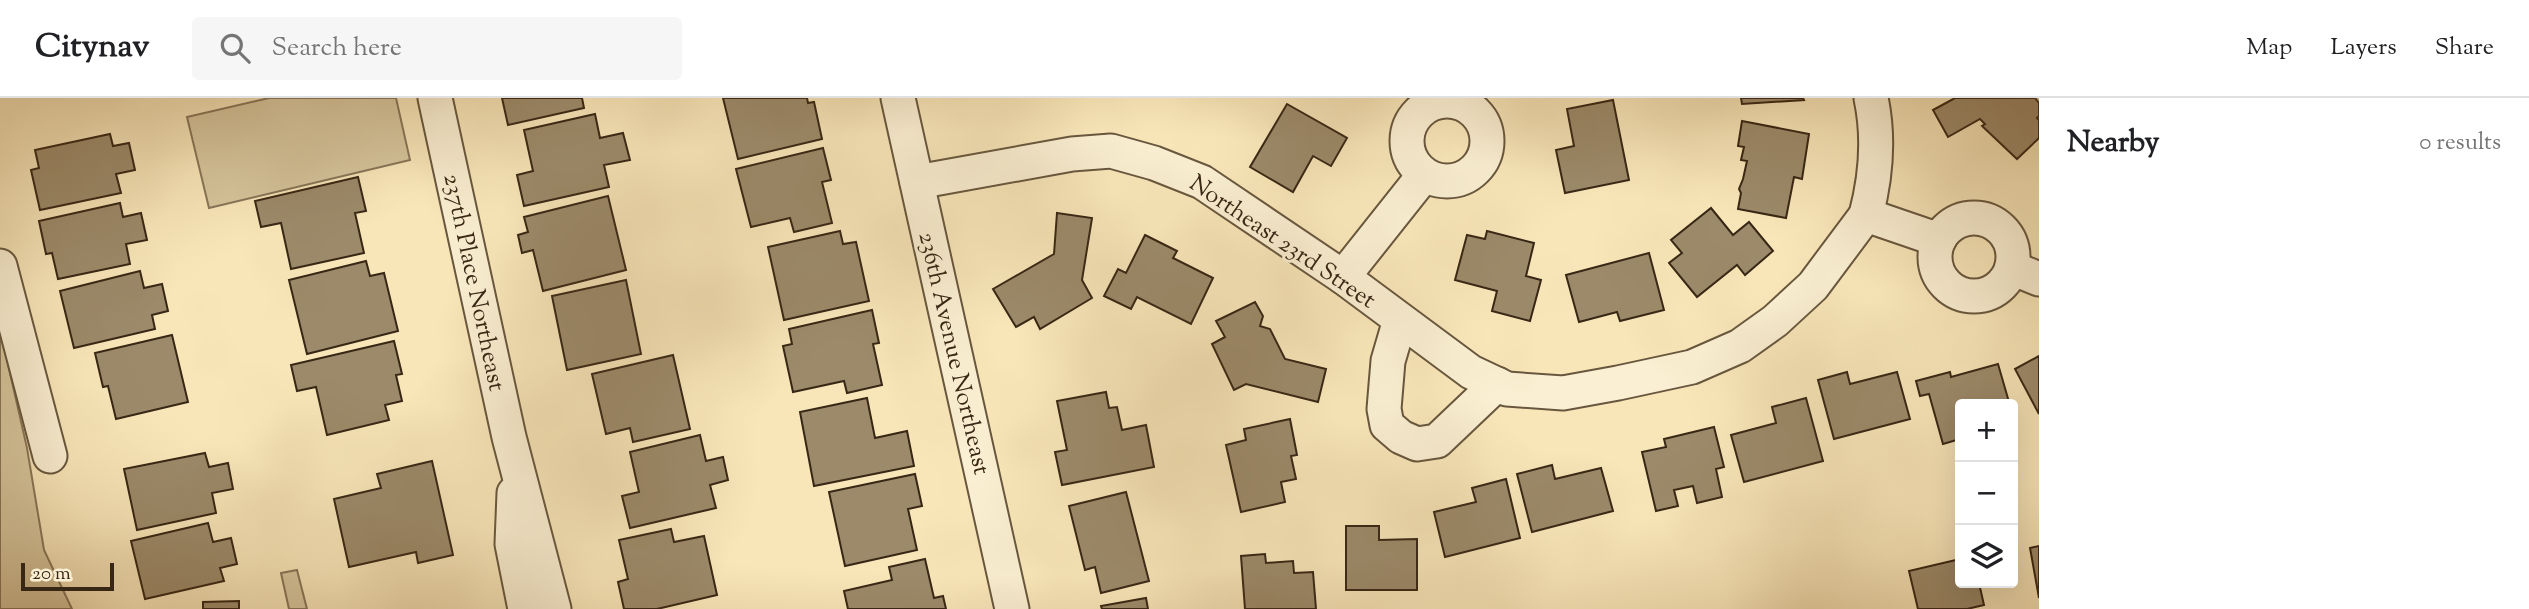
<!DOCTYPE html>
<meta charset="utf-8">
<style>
body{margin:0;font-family:"Sorts Mill Goudy",serif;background:#f6f6f6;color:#202124}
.controls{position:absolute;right:21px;bottom:21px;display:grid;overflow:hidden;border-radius:7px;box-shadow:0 7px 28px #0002}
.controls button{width:63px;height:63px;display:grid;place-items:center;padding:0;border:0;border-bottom:2px solid #e0e0e0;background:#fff;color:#202124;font:35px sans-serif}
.scale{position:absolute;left:21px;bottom:18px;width:93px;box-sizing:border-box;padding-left:7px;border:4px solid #382715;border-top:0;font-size:19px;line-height:24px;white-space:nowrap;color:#382715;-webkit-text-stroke:5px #faefd2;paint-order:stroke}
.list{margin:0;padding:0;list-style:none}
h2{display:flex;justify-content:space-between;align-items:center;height:91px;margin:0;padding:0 28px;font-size:30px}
h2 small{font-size:23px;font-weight:400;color:#757577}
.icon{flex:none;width:38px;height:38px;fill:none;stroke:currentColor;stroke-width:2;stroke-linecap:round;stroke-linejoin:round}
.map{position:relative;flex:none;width:2039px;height:511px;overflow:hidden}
header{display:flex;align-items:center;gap:42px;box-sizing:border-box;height:98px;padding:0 35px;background:#fff;border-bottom:2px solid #e0e0e0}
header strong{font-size:33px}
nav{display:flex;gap:38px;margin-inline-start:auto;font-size:24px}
.search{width:490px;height:63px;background:#f6f6f6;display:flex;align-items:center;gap:18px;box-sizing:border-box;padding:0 24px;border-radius:7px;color:#757577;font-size:26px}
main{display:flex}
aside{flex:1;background:#fff}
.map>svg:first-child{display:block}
</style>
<header>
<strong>Citynav</strong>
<div class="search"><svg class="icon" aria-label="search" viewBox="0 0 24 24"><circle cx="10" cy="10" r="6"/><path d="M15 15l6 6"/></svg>Search here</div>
<nav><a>Map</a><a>Layers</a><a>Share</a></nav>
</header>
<main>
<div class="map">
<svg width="2039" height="511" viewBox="0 0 2039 511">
<rect width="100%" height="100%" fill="#f8e6b9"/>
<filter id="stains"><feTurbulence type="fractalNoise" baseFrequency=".00286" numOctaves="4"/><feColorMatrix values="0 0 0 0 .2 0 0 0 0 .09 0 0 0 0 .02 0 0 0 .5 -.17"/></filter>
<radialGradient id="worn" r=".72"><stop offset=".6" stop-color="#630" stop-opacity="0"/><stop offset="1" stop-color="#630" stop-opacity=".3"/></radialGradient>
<g fill="#d7c69d" stroke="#887659" stroke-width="2">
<polygon points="269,0 396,0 410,62 209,110 187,19"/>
<polygon points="0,231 27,350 44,452 72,511 0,511"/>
<polygon points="297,472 307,511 289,511 281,475"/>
</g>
<g fill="#9c8a6a" stroke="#382715" stroke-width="2">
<polygon points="502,0 582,0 584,10 508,27"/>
<polygon points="723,0 807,0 808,5 814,4 822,41 738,61"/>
<polygon points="1741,0 1803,0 1804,2 1742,6"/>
<polygon points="1955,0 2035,0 2039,5 2039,18 2037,20 2039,22 2039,40 2017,61 1982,28 1985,26 1980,21 1948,39 1933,12"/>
<polygon points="1613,2 1629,82 1565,95 1556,52 1574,48 1567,11"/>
<polygon points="1287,6 1347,40 1331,68 1313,58 1293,94 1250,69"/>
<polygon points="595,16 600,40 623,35 630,62 604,67 609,89 524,108 517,77 533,73 524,32"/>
<polygon points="1742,23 1809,36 1802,81 1794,79 1786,120 1738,111 1741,95 1739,91 1743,81 1747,63 1741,62 1744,49 1738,48"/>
<polygon points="110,36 113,48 129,45 135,72 116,76 121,95 40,112 31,72 39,70 35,52"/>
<polygon points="823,50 831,82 822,84 832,125 794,134 790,120 751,129 736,71"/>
<polygon points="358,79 366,113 355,115 364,155 291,171 281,125 261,129 255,103"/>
<polygon points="608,98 626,172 543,193 533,152 522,155 518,137 528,134 524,119"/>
<polygon points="120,105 123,119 141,115 147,142 126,146 130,166 58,181 52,155 46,156 39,123"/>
<polygon points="1711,110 1733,137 1749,124 1773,153 1745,177 1737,167 1697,199 1669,165 1682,155 1671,142"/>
<polygon points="1057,115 1092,120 1082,182 1092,200 1040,231 1034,219 1016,229 993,191 1054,156"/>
<polygon points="840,133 843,146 856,144 869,203 784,222 768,149"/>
<polygon points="1487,133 1534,145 1526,178 1541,182 1530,223 1492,213 1497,193 1455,182 1467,137 1485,141"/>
<polygon points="1145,137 1177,153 1173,160 1213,180 1191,226 1137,199 1131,211 1104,198 1118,171 1126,175"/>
<polygon points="1649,155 1664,212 1620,223 1617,214 1579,224 1566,177"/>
<polygon points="366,163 370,178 384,175 398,233 307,256 289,182"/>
<polygon points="140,173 144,190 162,186 168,213 152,217 155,231 74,250 60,193"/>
<polygon points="626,182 641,256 567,272 552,198"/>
<polygon points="1255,204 1263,218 1260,228 1270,231 1285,261 1326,271 1318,304 1246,286 1234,292 1212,246 1225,239 1216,223"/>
<polygon points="872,212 879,245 873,246 882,287 847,295 844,283 793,294 783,248 792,246 789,231"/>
<polygon points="172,237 188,304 116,321 108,288 103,289 95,255"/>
<polygon points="394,243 402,276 396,277 402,303 385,307 389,322 327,337 316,289 297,293 291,267"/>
<polygon points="673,257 690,331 633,344 630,330 606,336 592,276"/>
<polygon points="2039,258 2039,316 2015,271"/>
<polygon points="1998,266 2009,304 1960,306 1960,341 1943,346 1929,296 1920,298 1916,283 1950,274 1951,279"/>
<polygon points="1847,274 1850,286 1897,274 1910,321 1834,341 1818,282"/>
<polygon points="1106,294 1109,310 1117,309 1122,332 1146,327 1154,369 1062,387 1055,354 1067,352 1057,303"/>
<polygon points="867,300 875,340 907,333 914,368 814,388 800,314"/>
<polygon points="1806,300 1823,363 1744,384 1731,337 1776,325 1772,309"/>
<polygon points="1290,321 1297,357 1291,358 1296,381 1281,384 1285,404 1241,414 1226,347 1246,342 1244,331"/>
<polygon points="1714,329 1724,369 1716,371 1722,399 1697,405 1693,388 1674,392 1678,408 1656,413 1642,354 1666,349 1664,341"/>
<polygon points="700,337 706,363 723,359 728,382 710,387 716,410 630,430 622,398 639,394 630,354"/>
<polygon points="205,355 209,369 228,365 233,391 212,395 216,415 137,432 124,371"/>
<polygon points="432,363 453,457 418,465 416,454 349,469 334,401 381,390 377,376"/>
<polygon points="1552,367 1555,381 1601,370 1613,413 1532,434 1517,376"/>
<polygon points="915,376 922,408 908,411 917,452 845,468 829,394"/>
<polygon points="1506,381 1520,440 1445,459 1434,414 1476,404 1472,390"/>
<polygon points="1126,394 1149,483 1101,495 1095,469 1085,472 1069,408"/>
<polygon points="208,425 213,444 231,440 237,466 220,470 224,483 145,501 131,443"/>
<polygon points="1346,428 1379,428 1379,442 1417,441 1417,492 1346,492"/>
<polygon points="671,431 674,444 704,438 717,497 657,511 624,511 618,484 628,481 619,442"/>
<polygon points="2039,448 2039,500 2030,450"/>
<polygon points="1265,456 1266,465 1293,463 1294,475 1313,474 1316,511 1245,511 1241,458"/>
<polygon points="925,461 934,500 943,498 946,511 848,511 844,493 892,482 889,469"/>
<polygon points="1960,461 1960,485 1979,485 1984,507 1967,511 1918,511 1909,473"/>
<polygon points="1146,500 1148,511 1102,511 1101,508"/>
<polygon points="239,503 239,511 203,511 203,504"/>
</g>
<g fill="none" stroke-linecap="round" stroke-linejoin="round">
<g stroke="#68573e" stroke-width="37">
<g id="minor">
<polyline points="435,0 509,339 554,511"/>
<polyline points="898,0 1012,511"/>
<circle cx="1447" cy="43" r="40"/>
<polyline points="917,84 1072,56 1111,53 1154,65 1202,84 1343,179 1471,274 1507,291 1563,295 1618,285 1692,269 1740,248 1775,223 1813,188 1866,117 1939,142"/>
<path d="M1866 117C1876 79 1879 38 1871 0"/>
<circle cx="1974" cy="159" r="39"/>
<polyline points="0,168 50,358"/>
<polyline points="2012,170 2039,181"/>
<polyline points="1343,179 1424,77"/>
<polyline points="1400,222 1388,263 1384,311 1387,327 1401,339 1417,346 1437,343 1497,286"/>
<polyline points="514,395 512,446 525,511"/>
</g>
</g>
<use href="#minor" stroke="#faefd2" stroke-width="33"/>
</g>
<g text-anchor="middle" stroke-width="6" stroke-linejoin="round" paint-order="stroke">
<g font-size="24" fill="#382715" stroke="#faefd2">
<text transform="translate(1283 143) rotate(34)" y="8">Northeast 23rd Street</text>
<text transform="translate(475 184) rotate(78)" y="8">237th Place Northeast</text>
<text transform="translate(955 255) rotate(77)" y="8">236th Avenue Northeast</text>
</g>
</g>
<rect width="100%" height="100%" filter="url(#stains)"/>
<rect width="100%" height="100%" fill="url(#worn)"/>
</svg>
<div class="controls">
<button>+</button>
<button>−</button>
<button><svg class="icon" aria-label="layers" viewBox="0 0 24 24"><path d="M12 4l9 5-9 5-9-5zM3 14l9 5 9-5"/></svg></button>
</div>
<div class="scale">20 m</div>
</div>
<aside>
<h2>Nearby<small>0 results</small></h2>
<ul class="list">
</ul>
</aside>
</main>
